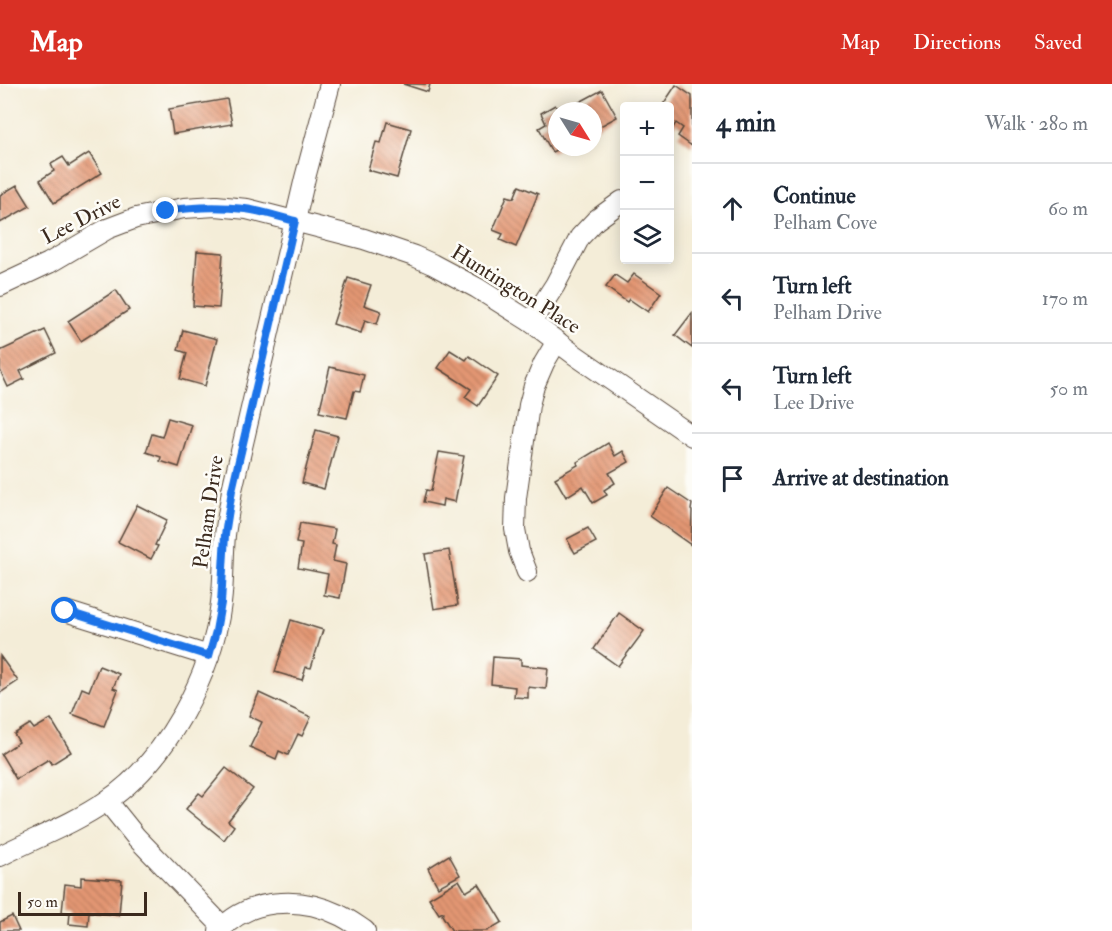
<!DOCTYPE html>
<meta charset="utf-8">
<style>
body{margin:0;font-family:"IM FELL Double Pica",serif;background:#f2f2f3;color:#1f2937}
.controls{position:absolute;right:18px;top:18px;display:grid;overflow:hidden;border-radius:6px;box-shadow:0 3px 15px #0003}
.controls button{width:54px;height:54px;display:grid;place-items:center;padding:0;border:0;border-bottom:2px solid #e0e1e3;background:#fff;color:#1f2937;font:30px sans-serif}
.compass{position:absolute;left:548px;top:18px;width:54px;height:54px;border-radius:50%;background:#fff;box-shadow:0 3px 15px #0003;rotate:127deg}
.scale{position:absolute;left:18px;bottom:15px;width:129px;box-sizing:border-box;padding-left:6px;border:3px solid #3b2a1e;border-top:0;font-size:16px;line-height:21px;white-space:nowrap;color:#3b2a1e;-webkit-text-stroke:4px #fdfcf7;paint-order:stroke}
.stop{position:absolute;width:18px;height:18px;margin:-14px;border:4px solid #1a73e8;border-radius:50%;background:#fff}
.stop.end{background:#1a73e8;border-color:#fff;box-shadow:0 2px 6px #0008}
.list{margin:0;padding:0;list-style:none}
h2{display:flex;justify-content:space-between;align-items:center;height:78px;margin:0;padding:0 24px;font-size:26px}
h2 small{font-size:20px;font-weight:400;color:#747a83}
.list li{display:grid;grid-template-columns:39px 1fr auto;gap:18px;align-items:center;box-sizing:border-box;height:90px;padding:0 24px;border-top:2px solid #e0e1e3}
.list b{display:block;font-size:22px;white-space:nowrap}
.list p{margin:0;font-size:20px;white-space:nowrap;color:#747a83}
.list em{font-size:20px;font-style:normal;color:#747a83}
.icon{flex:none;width:33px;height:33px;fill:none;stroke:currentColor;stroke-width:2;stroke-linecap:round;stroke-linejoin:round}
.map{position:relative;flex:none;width:692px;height:847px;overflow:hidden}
header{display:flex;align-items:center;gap:36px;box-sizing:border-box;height:84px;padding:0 30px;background:#d93025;color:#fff}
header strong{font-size:28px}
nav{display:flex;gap:33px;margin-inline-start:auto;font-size:21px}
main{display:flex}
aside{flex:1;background:#fff}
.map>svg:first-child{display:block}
</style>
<header>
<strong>Map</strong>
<nav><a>Map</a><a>Directions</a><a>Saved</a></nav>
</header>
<main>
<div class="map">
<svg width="692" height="847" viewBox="0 0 692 847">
<defs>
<pattern id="building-back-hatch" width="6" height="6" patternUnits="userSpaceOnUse" patternTransform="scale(1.5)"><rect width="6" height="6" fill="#e49773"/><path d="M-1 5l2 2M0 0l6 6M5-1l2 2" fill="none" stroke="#ba7b5e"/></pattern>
</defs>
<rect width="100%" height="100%" fill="#fdfcf7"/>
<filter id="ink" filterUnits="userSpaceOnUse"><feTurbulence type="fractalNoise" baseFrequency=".0167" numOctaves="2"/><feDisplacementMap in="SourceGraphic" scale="12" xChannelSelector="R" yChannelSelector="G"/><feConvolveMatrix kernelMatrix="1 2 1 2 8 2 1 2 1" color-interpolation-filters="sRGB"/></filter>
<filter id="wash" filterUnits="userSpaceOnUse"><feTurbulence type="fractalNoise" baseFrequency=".008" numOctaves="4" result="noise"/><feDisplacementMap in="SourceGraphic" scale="24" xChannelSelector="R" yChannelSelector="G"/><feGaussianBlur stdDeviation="1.35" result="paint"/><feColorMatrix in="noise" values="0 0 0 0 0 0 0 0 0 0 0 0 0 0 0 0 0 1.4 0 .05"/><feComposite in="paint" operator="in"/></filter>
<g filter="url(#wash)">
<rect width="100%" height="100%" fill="#f4edd8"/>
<g id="blocks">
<g fill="url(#building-back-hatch)">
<polygon points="403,0 430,0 428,8"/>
<polygon points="676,1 692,12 692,62 678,52 683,44 676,39 670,48 670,22 662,22"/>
<polygon points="602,6 617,33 593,46 593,27 563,27"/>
<polygon points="227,15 232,40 173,50 169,25"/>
<polygon points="555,21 559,27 557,27 557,63 562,63 552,68 539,44 546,40 541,29"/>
<polygon points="387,38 411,45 397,94 368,86 376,58 381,59"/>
<polygon points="89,69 102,89 54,119 40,96 54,87 51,80 63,73 69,82"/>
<polygon points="17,101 30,122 0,139 0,111"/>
<polygon points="519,102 538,110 516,163 500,156 503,150 493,146 507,112 514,114"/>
<polygon points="197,167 223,169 219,224 193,222"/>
<polygon points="634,190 661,209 648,228 629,215 627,218 606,203 615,191 627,199"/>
<polygon points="348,194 371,201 364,221 381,227 377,240 365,236 361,249 333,240"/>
<polygon points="116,206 129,226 81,257 68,237"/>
<polygon points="692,229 692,264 675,251"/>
<polygon points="45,246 56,269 20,287 24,295 8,303 0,286 0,267"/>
<polygon points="183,246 217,255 205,302 180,295 187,269 178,266"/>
<polygon points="450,266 466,276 469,272 498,292 478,322 465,313 471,305 438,284"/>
<polygon points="330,283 364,291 360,308 354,307 347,334 319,328"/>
<polygon points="168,334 192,341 179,383 160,377 161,373 146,368 152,350 162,353"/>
<polygon points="316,346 338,352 324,405 302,399"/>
<polygon points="608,359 615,372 623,367 629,378 609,389 615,399 604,406 607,411 593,419 583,402 566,413 555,394 578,381 577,378"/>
<polygon points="439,368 464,372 455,418 443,415 442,422 423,418 426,406 431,407"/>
<polygon points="668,404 692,420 691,426 692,427 691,461 650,432"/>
<polygon points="137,421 167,436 155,461 158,462 151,475 118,458"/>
<polygon points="300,439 335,445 332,460 336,461 333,477 346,480 340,514 324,511 328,490 298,484 302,460 296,459"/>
<polygon points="588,444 596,458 575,469 567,455"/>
<polygon points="449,466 458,521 434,525 425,470"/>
<polygon points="619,529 644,547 618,582 594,565"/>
<polygon points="291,536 323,546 311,584 306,583 302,596 275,588"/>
<polygon points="0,572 18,597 0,609"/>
<polygon points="493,573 521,575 521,581 548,584 546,605 528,603 528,614 514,613 515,603 491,600"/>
<polygon points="99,582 119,590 113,604 118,606 104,642 72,630 82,604 89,607"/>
<polygon points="259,609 311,633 302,652 298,650 288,671 279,667 276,675 250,663 262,638 249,632"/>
<polygon points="51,635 71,668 52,680 49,675 16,695 1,670 19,658 14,650 30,640 34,645"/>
<polygon points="226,684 253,705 228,737 234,742 224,756 186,725 199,709 203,712"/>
<polygon points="449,771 460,791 438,803 428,784"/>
<polygon points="81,793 122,796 119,831 89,828 88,842 69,840 70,829 62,828 65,800 81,802"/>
<polygon points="459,796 466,808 479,800 502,838 487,847 452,847 442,831 444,829 443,828 439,830 429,814"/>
<polygon points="12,832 19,847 0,847 0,838"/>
</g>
</g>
</g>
<g filter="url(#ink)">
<use href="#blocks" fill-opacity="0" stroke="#57473a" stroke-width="1.5"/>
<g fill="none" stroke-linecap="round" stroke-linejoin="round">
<g stroke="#57473a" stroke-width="22">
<g id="minor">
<polyline points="0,202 49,179 107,145 136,134 184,124 216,122 247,125 364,155 414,172 432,180 477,204 531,238 575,271 692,352"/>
<polyline points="531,238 555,201 580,153 596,136 622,117"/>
<polyline points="527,488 519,467 515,445 516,414 529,321 534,302 544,279 557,257"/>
<polyline points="65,527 209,572"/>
<polyline points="107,717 136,753 223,843"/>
<path d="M0 772C35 754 73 740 105 718 166 678 212 591 221 519 224 497 223 474 225 451 227 436 230 421 232 406L305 94 330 0"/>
<path d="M219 847C248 814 300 812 337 830 347 834 356 841 365 847"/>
</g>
</g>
<use href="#minor" stroke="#fff" stroke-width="20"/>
</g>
</g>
<g fill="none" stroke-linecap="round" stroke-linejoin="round" filter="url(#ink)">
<path stroke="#1a73e8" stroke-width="8" d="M65 527 209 572 216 547 221 519 225 451 232 406 295 137C279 133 262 127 245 125 218 122 192 123 166 127"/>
</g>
<g text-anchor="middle" stroke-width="5" stroke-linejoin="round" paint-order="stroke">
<g font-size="21" fill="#3b2a1e" stroke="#fdfcf7">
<text transform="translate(81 135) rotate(-27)" y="7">Lee Drive</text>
<text transform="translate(516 205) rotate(32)" y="7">Huntington Place</text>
<text transform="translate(208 428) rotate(-82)" y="7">Pelham Drive</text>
</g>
</g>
</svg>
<div class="controls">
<button>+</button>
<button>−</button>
<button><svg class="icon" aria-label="layers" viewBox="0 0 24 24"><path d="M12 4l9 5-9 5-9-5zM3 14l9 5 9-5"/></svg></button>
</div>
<svg class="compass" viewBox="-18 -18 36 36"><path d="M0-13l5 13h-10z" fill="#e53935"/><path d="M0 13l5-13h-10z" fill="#747a83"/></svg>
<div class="scale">50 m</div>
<div class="stop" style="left:65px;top:527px"></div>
<div class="stop end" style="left:166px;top:127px"></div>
</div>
<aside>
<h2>4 min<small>Walk · 280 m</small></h2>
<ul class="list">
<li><svg class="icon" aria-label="ahead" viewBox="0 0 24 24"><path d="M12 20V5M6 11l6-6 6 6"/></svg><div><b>Continue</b><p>Pelham Cove</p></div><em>60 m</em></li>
<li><svg class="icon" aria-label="left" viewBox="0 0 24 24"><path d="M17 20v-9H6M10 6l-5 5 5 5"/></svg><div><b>Turn left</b><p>Pelham Drive</p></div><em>170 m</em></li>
<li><svg class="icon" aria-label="left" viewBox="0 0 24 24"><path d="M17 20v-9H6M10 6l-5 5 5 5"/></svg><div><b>Turn left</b><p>Lee Drive</p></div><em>50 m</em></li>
<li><svg class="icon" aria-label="arrive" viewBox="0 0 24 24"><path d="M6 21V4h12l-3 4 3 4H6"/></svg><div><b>Arrive at destination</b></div></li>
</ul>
</aside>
</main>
